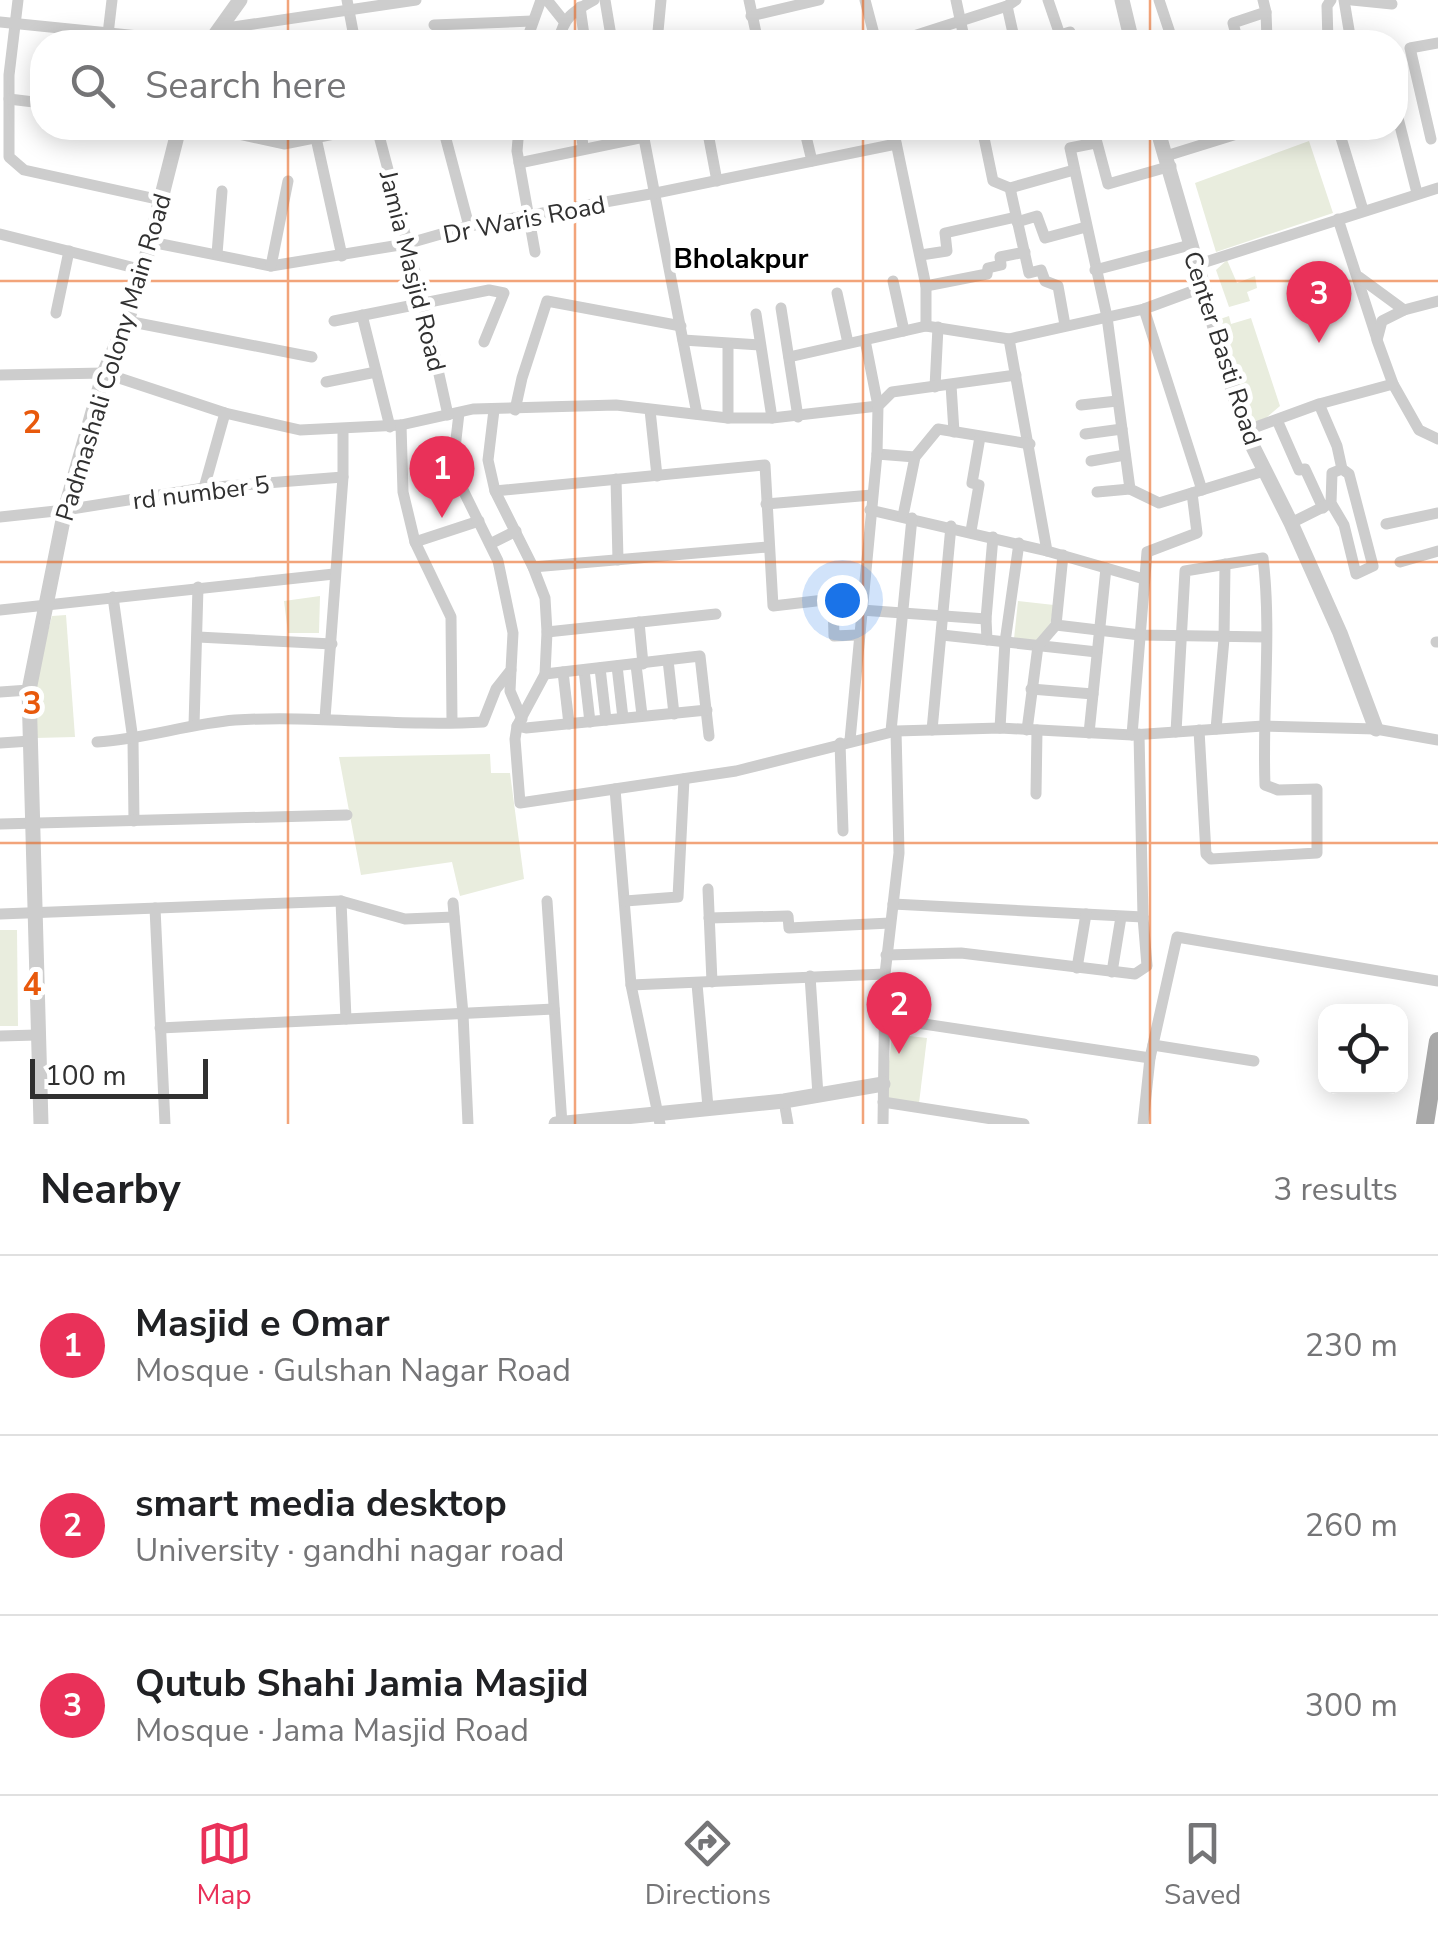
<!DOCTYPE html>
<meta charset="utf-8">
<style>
body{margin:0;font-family:"Nunito Sans",sans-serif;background:#f6f6f6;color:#202124}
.controls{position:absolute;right:30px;bottom:30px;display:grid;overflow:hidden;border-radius:20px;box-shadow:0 5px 25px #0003}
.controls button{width:90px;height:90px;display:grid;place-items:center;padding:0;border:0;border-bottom:2px solid #e0e0e0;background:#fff;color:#202124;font:50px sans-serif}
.scale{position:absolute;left:30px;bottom:25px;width:178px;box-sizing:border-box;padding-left:10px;border:5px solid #303030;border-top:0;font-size:28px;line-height:35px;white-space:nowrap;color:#303030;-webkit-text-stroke:8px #fff;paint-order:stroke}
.you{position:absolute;left:842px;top:600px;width:35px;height:35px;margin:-25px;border:8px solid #fff;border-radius:50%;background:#1a73e8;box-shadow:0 0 0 15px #1a73e833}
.badge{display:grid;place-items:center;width:65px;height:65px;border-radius:50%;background:#e93159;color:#fff;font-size:32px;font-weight:700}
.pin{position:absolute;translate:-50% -82px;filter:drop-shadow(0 2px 5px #0008)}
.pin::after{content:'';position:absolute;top:52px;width:35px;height:30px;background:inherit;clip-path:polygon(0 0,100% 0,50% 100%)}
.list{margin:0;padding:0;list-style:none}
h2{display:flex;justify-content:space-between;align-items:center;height:130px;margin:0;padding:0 40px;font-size:42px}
h2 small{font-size:32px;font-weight:400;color:#757577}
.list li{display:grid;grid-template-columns:65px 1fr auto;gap:30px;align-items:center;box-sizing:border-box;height:180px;padding:0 40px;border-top:2px solid #e0e0e0}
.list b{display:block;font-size:38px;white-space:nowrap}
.list p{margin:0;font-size:32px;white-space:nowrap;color:#757577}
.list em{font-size:32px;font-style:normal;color:#757577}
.icon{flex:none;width:55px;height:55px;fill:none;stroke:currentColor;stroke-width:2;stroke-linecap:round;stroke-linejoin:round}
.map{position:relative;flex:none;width:1438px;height:1124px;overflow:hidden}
.search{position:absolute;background:#fff;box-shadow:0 5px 25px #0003;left:30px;right:30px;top:30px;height:110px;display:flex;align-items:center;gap:25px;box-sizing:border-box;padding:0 35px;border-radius:40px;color:#757577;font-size:38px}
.sheet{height:670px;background:#fff}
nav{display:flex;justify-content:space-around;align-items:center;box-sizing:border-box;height:140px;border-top:2px solid #e0e0e0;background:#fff;font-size:28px;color:#757577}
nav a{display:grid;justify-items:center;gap:5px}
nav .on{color:#e93159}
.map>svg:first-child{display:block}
</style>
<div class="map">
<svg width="1438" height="1124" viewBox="0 0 1438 1124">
<rect width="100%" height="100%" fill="#fff"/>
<g fill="#e9edde">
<polygon points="1309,141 1333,213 1216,252 1195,183"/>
<polygon points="1227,260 1237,283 1255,276 1257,288 1247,292 1250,301 1229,307 1216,270"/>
<polygon points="1229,316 1231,324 1251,318 1280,406 1266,418 1251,424 1214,321"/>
<polygon points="320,596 319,633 288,633 284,601"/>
<polygon points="1018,601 1054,605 1050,626 1037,641 1014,639"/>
<polygon points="66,615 75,737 35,738 33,687 52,616"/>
<polygon points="490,754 491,773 510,773 524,879 460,896 452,862 361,875 339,757"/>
<polygon points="0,930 17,930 18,1026 0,1026"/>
<polygon points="892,1034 927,1038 919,1103 885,1100"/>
</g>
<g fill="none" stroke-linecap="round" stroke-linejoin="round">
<g stroke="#cdcdcd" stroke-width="11">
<polyline points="18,0 9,75 9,157 24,170 161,200"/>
<polyline points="347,0 355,42"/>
<polyline points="547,0 563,20"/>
<polyline points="605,0 612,42"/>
<polyline points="749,0 758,42"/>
<polyline points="865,0 876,42"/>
<polyline points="956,0 965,42"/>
<polyline points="1048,0 1060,35 1070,32 1075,42"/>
<polyline points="1159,0 1173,42"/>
<polyline points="1344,0 1351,42"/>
<polyline points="1352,0 1392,4"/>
<polyline points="1007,6 1015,42"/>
<polyline points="580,7 585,42"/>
<polyline points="1266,12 1267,39"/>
<polyline points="751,16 819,0"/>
<polyline points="0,22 198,42"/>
<polyline points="434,25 532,21"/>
<polyline points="220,29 416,0"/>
<polyline points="108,34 112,0"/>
<polyline points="1028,36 1030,42"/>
<polyline points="526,42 541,0"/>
<path d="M558 42C564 17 572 12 594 0"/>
<polyline points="657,42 661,0"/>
<polyline points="895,42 1007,6 1016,0"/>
<polyline points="1098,42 1131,34"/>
<polyline points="1238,42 1233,23 1266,12 1263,0"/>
<polyline points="1328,42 1327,6 1331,0"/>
<polyline points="9,99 42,103"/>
<polyline points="1396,110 1417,193"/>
<polyline points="211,128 284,144 364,128"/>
<polyline points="377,128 423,302 448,415"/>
<polyline points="443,128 469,226"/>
<polyline points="519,128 517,151 535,252"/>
<polyline points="581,128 583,147"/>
<polyline points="642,128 697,414"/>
<polyline points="707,128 717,181"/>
<polyline points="804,128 812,161"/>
<polyline points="893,128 926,286 926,326"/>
<polyline points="982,128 993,181 1010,188 1074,170"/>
<polyline points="1093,128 1108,184 1171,166"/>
<polyline points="1338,128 1363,210"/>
<polyline points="316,138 342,256"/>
<polyline points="1431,139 1410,48 1438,43"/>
<polyline points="1095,143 1070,148 1107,317 1130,489 1159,503 1264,471"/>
<polyline points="1166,156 1256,128"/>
<polyline points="519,163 644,137"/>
<polyline points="1010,188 1029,273 1041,270 1045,281 1058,286 1065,325"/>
<polyline points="1338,219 1377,339"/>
<polyline points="1017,222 1037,216 1045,238 1086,227"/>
<polyline points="0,234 143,270"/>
<polyline points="151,242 271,266 406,244 469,226 656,193 896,144"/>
<polyline points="217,254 222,191"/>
<polyline points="921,255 947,251 945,233 1016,217"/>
<polyline points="1196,265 1438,188"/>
<polyline points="271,266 288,181"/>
<polyline points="1095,270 1190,245"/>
<polyline points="1359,277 1404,310 1438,301"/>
<polyline points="893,281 904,331"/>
<polyline points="926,286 987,274 988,268 1001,265 1000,257 1025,252"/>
<polyline points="837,293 848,343"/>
<polyline points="781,308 798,417"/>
<polyline points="1144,309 1202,490"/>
<polyline points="1404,310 1382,321 1377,340 1393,384 1419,430 1438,439"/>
<polyline points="56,313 69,251"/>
<polyline points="756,314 772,418"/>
<polyline points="362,315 390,427"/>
<polyline points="127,321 312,357"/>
<polyline points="334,321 489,290 504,293 484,342"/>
<polyline points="1009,339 1047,551 1144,579"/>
<polyline points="683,340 760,345"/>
<polyline points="789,357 926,326 1009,339 1144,309 1201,288"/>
<polyline points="0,375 104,373 225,413 300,430 401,425 473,409 616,405 728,418 772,418 878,406 865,340"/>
<polyline points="326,382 376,372"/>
<polyline points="951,385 954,432"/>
<polyline points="935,387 938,327"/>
<polyline points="1319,404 1337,446 1342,469 1332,473 1331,503 1344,525 1356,574 1373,566 1349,474 1342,469"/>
<polyline points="1081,405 1117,401"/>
<polyline points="494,410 488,460 495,491 533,567 545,598 547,632 545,674 517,726 515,739 520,803 736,771 896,731 1000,728 1132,735 1263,726 1376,729 1438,740"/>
<polyline points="515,410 522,378 547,301 681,326"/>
<polyline points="650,410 657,476"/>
<polyline points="728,418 728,345"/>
<polyline points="1277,420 1299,470 1305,469 1323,508"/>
<polyline points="401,425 403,492 415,542 451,617 452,722"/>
<polyline points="1245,431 1319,404 1393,384"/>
<polyline points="1085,434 1122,429"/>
<polyline points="877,454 915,457"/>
<polyline points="1091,461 1125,455"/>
<polyline points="616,479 618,560"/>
<polyline points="204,488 225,413"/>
<polyline points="495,491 765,465 773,606 833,599 834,636 858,635"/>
<polyline points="1097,492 1130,489"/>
<polyline points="766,504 872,495"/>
<polyline points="870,510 1047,551"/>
<polyline points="903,516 915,457 938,429 1030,444"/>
<polyline points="0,517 65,510 204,488 343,477"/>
<polyline points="1291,523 1327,505"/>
<polyline points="1386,524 1438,513"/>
<polyline points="971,531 979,485 972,483 980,437"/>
<polyline points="415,542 479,521"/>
<polyline points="490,544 516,531"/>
<polyline points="1400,562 1438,551"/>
<polyline points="533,567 768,547"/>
<polyline points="113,597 133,740 134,821"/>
<polyline points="0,610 334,574"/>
<polyline points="861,610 986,619"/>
<polyline points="639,622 643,664"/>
<polyline points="1056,625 1140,635 1266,637"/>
<polyline points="547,632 716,614"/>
<polyline points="942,635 1097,652"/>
<polyline points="198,637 332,644"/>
<polyline points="987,640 986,619 993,537"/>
<polyline points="1436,642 1438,642"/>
<polyline points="668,660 674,714"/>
<polyline points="636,665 642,715"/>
<polyline points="617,666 623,718"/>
<polyline points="600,668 606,720"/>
<polyline points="511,670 510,691 522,719"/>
<polyline points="584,670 590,722"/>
<polyline points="563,672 569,724"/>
<polyline points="545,674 700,656 709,736"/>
<polyline points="1031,689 1093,694"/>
<polyline points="0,692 29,690"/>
<polyline points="325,718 343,477 343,429"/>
<polyline points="194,725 198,587"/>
<polyline points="517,726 526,728 707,710"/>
<polyline points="1000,728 1005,642 1019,543"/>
<polyline points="1216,729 1224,639 1225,564"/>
<polyline points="932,730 951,526"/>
<polyline points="1027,730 1038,646 1056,625 1063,555"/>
<polyline points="891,731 912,518"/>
<path d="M1176 732 1185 571 1263 558C1272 633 1262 709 1265 785L1278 790 1317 789V853L1211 859 1206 854 1199 730"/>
<polyline points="1089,733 1106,568"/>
<polyline points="1132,735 1147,552 1197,533 1192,493"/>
<polyline points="850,740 877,454 878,406 892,392 1016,375"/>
<path d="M97 742C144 739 188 724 235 720 318 715 401 727 483 722L496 689 511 670 513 633 498 561 462 488 454 457 459 413"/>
<polyline points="0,743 31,741"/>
<polyline points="840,743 843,831"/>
<polyline points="615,789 631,985 660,1124"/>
<polyline points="1036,794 1037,730"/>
<polyline points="0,824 347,815"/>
<polyline points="708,889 712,982"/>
<polyline points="341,901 405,919 454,917"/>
<polyline points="547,901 562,1124"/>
<polyline points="625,901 678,897 684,779"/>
<polyline points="453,903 463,1014 468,1124"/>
<polyline points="893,904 1143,917"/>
<polyline points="155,908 165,1124"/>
<polyline points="0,914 341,901 346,1019"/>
<polyline points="709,918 788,916 789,928 890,923"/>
<polyline points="886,955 961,953 1135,974 1147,966 1143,917 1139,734"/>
<polyline points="1077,968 1086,914"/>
<polyline points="1112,972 1121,917"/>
<polyline points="810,976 818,1095"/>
<polyline points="697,984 708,1107"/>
<polyline points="631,985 885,974"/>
<polyline points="884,1018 1150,1058"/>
<polyline points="160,1028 554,1009"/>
<polyline points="0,1036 37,1035"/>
<polyline points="1153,1045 1254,1061"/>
<polyline points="784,1101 788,1124"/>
<polyline points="883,1102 1024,1124"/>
<polyline points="883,1124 885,974 899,853 896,731"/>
<polyline points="1143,1124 1150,1058 1177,937 1438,981"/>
</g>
<g stroke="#cdcdcd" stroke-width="15">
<polyline points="1122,0 1132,42"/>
<polyline points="210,42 240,0"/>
<polyline points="1157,128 1245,431 1291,523 1340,633 1376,729"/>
<polyline points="41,1124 29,690 65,510 104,373 127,321 143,270 179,128"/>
<polyline points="556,1124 784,1101 883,1084"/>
</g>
<polyline stroke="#a8a8a8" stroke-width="18" points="1425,1124 1438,1041"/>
</g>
<path fill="none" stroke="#e8590c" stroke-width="2.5" stroke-opacity="0.55" d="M288 0V42M575 0V42M863 0V42M1150 0V42M288 128V1124M575 128V1124M863 128V1124M1150 128V1124M0 281H1438M0 562H1438M0 843H1438"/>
<g text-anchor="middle" stroke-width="10" stroke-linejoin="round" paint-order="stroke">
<g font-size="25" fill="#303030" stroke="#fff">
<text transform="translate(524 219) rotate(-11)" y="9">Dr Waris Road</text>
<text transform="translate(413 271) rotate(76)" y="9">Jamia Masjid Road</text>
<text transform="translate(1223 348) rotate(72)" y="9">Center Basti Road</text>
<text transform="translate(113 357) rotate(-73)" y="9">Padmashali Colony Main Road</text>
<text transform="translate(201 492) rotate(-7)" y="9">rd number 5</text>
</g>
<g font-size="28" font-weight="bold" fill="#000" stroke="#fff">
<text x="741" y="268">Bholakpur</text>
</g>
</g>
<g font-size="32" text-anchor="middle" font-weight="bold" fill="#e8590c" stroke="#fff" stroke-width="10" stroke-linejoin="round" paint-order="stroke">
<text x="32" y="433">2</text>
<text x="32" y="714">3</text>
<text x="32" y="995">4</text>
</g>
</svg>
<div class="controls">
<button><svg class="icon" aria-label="locate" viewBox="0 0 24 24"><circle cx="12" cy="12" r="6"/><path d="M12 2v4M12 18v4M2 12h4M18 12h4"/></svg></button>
</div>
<div class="scale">100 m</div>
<div class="you"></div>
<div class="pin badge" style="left:442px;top:518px">1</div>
<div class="pin badge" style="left:899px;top:1054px">2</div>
<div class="pin badge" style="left:1319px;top:343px">3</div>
<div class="search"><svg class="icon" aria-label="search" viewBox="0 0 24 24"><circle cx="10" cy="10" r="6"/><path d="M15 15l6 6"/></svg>Search here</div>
</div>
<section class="sheet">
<h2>Nearby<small>3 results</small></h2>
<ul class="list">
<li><span class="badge">1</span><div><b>Masjid e Omar</b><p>Mosque · Gulshan Nagar Road</p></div><em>230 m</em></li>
<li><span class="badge">2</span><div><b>smart media desktop</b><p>University · gandhi nagar road</p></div><em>260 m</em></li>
<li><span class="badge">3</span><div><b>Qutub Shahi Jamia Masjid</b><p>Mosque · Jama Masjid Road</p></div><em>300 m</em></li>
</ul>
</section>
<nav>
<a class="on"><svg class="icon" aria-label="map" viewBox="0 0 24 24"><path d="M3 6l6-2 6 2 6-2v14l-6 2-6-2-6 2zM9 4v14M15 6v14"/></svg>Map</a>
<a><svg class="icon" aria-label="directions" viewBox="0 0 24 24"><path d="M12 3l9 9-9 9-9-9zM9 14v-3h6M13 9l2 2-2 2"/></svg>Directions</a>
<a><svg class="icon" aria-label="saved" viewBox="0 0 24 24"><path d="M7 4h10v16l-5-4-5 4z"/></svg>Saved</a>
</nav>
